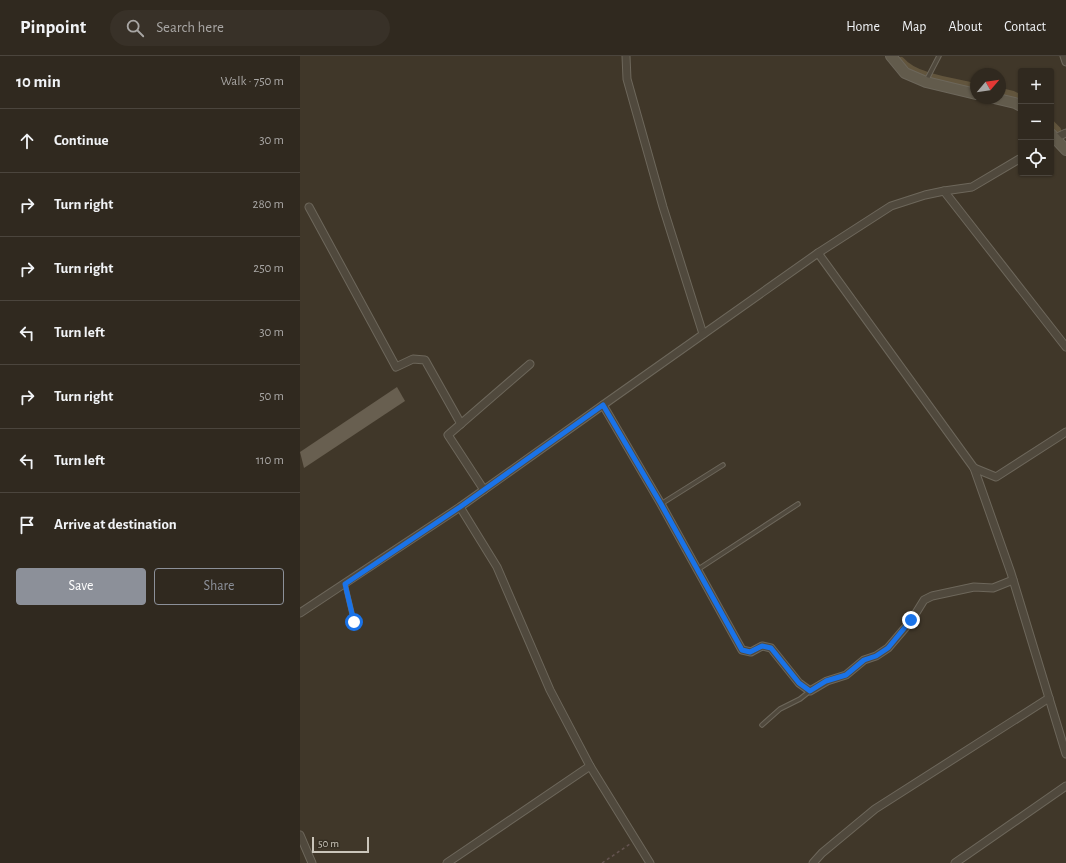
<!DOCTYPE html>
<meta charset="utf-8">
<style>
body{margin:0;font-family:"Alegreya Sans",sans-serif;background:#383128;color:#f1f3f6}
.controls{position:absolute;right:12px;top:12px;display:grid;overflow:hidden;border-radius:4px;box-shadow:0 1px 3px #0004}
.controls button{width:36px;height:36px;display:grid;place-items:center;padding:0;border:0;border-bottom:1px solid #4b453d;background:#30291f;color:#f1f3f6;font:20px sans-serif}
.compass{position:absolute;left:670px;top:12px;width:36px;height:36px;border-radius:50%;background:#30291f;box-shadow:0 1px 3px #0004;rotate:61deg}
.scale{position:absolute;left:12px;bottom:10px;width:57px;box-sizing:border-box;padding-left:4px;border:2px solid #cac5ba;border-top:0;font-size:11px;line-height:14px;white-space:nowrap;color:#cac5ba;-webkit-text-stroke:3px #352e22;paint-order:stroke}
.stop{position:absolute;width:12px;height:12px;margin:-9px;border:3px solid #1a73e8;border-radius:50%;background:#fff}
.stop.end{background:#1a73e8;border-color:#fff;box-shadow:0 1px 4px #0008}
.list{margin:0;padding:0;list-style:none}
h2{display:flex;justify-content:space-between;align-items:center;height:52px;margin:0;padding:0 16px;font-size:17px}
h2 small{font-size:13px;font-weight:400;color:#a8a6a4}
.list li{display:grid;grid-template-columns:26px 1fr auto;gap:12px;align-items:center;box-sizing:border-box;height:64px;padding:0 16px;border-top:1px solid #4b453d}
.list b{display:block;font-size:15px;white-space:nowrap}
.list em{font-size:13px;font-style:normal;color:#a8a6a4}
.actions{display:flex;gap:8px;padding:12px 16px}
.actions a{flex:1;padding:9px 0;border:1px solid #8c9099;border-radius:4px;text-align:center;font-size:14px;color:#8c9099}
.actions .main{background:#8c9099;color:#fff}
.icon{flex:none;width:22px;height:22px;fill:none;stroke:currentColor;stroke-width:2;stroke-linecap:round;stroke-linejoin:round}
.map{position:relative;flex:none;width:766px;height:807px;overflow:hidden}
header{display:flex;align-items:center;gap:24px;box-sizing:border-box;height:56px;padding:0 20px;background:#30291f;border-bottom:1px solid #4b453d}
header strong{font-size:19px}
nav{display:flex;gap:22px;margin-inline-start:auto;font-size:14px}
.search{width:280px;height:36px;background:#383128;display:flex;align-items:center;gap:10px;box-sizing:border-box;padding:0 14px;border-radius:22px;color:#a8a6a4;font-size:15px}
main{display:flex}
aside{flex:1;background:#30291f}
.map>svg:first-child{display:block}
</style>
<header>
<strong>Pinpoint</strong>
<div class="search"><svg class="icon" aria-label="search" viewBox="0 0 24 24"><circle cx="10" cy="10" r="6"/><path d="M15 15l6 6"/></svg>Search here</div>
<nav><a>Home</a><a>Map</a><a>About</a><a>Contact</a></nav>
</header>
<main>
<aside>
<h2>10 min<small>Walk · 750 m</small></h2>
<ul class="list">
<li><svg class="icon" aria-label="ahead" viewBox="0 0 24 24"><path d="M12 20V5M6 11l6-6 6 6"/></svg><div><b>Continue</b></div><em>30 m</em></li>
<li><svg class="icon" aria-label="right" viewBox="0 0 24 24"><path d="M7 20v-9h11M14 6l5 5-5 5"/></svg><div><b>Turn right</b></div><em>280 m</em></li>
<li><svg class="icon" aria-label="right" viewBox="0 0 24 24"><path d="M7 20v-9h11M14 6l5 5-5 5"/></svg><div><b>Turn right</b></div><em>250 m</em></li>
<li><svg class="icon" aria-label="left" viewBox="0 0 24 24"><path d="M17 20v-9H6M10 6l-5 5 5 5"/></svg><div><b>Turn left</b></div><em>30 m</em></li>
<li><svg class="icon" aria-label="right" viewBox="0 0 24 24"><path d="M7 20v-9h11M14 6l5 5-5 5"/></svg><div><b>Turn right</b></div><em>50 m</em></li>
<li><svg class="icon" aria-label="left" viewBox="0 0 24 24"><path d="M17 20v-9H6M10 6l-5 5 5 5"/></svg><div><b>Turn left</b></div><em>110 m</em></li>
<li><svg class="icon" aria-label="arrive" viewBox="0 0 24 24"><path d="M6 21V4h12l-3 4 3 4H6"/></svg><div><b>Arrive at destination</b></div></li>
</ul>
<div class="actions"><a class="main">Save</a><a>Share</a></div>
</aside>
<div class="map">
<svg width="766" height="807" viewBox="0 0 766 807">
<rect width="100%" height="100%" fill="#403729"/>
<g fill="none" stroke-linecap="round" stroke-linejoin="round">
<g stroke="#62553d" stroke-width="8">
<path d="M601 5C615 22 654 26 676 31"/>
<polyline points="700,36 713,39 721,43"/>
<polyline points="751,68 757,74"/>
</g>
</g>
<polygon fill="#685f50" points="97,331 105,345 4,412 0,396"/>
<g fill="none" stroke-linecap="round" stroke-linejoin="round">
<g stroke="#6d675b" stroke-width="5.5">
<g id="lane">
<polyline points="626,25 639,0"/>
<polyline points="361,448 423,409"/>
<polyline points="397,514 498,448"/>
<polyline points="45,528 54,566"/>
<polyline points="462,669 480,653 500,643 510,635"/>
</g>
</g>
<g stroke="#6d675b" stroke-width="9">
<g id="street">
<polyline points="326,0 327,23 363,151 403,278"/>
<polyline points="764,0 766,6"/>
<polyline points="751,84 766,77"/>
<polyline points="644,135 766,291"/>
<polyline points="9,151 96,311 113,303 125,304 161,368"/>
<polyline points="518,197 674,412 711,517 766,698"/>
<polyline points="303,349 361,448 442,594 451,596 462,590 471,592 499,627 510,635 527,625 546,619 564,604 576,600 588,592 611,565 624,544 632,540 674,531 693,532 713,524"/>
<polyline points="674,412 696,421 766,376"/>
<polyline points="184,434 148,379 230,308"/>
<polyline points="160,451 197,511 250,634 290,710 350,807"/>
<polyline points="0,557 160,451 303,349 518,197 591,150 625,139 644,135 672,131 721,102"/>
<polyline points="0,779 12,807"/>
<polyline points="147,807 290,710"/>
<polyline points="513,807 522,797 575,753 749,642"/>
<polyline points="655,807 766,730"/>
</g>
</g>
<g stroke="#6d675b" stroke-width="12">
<g id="secondary">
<polyline points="591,0 605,17 626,26 676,38"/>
<polyline points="694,42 715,47 721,50"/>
<polyline points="751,78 766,94"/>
</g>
</g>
<polyline stroke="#645450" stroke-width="1.5" stroke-dasharray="3 3" stroke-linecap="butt" points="302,807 330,788"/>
<use href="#lane" stroke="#50493d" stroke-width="3.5"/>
<use href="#street" stroke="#50493d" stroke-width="7"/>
<use href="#secondary" stroke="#625b4c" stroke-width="10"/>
</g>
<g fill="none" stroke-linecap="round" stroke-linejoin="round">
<polyline stroke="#1a73e8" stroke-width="5" points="54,566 45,528 160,451 303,349 361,448 442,594 450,596 462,590 471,592 499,627 510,635 526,625 546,619 564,604 576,600 588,592 611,564"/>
</g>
</svg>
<div class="controls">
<button>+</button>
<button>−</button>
<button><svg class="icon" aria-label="locate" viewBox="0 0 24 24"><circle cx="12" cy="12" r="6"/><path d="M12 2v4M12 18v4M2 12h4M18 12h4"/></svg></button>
</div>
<svg class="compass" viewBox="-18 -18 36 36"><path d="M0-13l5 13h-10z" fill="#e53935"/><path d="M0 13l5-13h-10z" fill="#a8a6a4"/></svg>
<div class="scale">50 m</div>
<div class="stop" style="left:54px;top:566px"></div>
<div class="stop end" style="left:611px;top:564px"></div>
</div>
</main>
